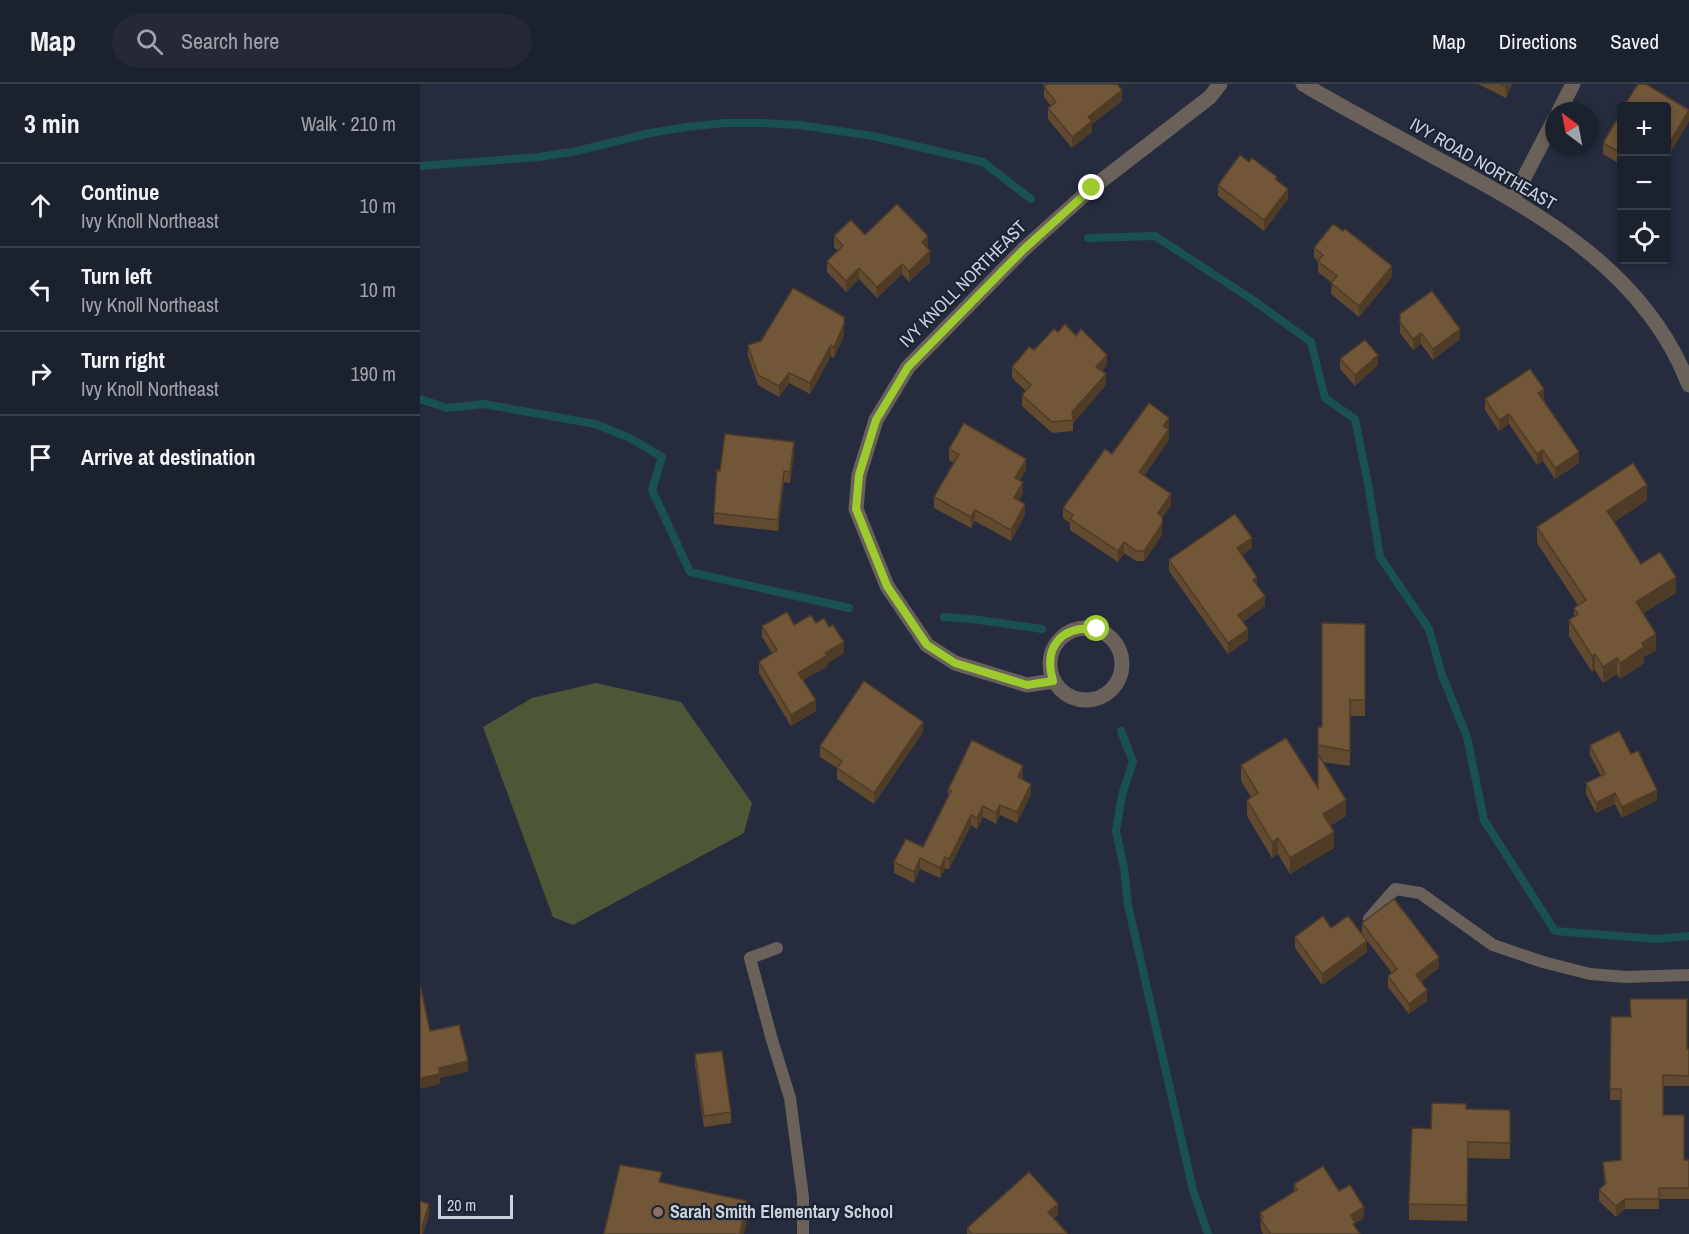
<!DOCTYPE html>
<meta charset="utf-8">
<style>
body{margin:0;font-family:"Archivo Narrow",sans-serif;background:#252936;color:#f1f3f6}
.controls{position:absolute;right:18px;top:18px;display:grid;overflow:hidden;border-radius:6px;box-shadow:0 3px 9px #0003}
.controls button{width:54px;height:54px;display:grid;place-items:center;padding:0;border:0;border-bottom:2px solid #3a3e4a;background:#1c212e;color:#f1f3f6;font:30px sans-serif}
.compass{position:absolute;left:1125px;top:18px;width:54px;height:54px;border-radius:50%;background:#1c212e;box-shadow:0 3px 9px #0003;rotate:328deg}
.scale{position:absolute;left:18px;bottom:15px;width:75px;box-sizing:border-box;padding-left:6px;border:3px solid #cdd1dd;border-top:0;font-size:16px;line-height:21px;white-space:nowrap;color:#cdd1dd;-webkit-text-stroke:4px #1c2333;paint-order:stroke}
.stop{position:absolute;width:18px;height:18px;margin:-14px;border:4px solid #9dca2f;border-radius:50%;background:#fff}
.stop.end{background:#9dca2f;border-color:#fff;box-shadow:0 2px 6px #0008}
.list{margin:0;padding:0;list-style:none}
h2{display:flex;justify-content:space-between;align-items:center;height:78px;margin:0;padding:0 24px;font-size:26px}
h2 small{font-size:20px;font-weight:400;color:#a0a3aa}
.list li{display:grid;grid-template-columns:39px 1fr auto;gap:18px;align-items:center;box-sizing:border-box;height:84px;padding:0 24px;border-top:2px solid #3a3e4a}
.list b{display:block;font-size:22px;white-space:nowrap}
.list p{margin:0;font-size:20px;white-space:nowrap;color:#a0a3aa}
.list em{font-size:20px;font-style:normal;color:#a0a3aa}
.icon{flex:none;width:33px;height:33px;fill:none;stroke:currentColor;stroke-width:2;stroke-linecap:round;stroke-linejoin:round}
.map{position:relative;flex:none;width:1269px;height:1150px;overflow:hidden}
header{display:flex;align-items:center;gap:36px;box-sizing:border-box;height:84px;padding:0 30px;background:#1c212e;border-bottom:2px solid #3a3e4a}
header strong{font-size:28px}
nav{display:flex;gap:33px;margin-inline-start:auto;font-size:21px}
.search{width:420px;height:54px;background:#252936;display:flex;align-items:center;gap:15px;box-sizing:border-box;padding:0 21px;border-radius:33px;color:#a0a3aa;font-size:22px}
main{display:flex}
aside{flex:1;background:#1c212e}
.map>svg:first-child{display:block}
</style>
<header>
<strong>Map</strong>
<div class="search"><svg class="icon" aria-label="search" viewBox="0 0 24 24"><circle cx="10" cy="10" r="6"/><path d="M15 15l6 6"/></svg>Search here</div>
<nav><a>Map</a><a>Directions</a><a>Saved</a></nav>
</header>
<main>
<aside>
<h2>3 min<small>Walk · 210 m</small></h2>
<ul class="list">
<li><svg class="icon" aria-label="ahead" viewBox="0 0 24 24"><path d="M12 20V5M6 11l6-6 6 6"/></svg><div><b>Continue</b><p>Ivy Knoll Northeast</p></div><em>10 m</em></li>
<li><svg class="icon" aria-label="left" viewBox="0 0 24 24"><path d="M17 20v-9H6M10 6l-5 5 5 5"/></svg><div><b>Turn left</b><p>Ivy Knoll Northeast</p></div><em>10 m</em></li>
<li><svg class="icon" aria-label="right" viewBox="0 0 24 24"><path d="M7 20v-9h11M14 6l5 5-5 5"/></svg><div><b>Turn right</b><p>Ivy Knoll Northeast</p></div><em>190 m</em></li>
<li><svg class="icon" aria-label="arrive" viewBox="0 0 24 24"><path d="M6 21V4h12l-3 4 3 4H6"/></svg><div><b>Arrive at destination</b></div></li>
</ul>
</aside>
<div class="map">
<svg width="1269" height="1150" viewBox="0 0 1269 1150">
<rect width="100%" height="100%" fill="#262c3e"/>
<polygon fill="#4d5736" points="176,599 261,618 332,719 324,749 153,841 133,833 63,643 112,614"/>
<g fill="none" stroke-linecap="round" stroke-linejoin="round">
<g stroke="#195153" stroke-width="8">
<polyline points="0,82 119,73 157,67 230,49 267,43 304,39 342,39 379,41 453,52 563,78 611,115"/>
<polyline points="668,154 735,152 830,214 891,258 905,314 935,335 948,400 960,473 1009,545 1022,591 1047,653 1064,736 1135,847 1236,855 1269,852"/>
<polyline points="0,315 27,324 64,320 175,340 210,354 242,373 232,406 270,488 429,524"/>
<polyline points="524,533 552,535 622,545"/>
<polyline points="701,647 713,678 702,711 696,747 704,784 708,821 773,1106 788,1150"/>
</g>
<g stroke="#69615a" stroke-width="12">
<polyline points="949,835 975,805 1000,809 1073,861 1123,878 1170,890 1206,893 1269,891"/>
<polyline points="357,864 330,874 352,956 370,1014 383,1113 383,1150"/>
</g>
<g stroke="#69615a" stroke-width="15">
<path d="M883 0C927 26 973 50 1018 75 1121 130 1225 187 1269 301"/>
<polyline points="1139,27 1153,0"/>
<polyline points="1093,115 1134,36"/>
<circle cx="666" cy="580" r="36"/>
<polyline points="633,597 607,601 535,579 507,561 467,502 436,425 439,391 456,336 488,283 604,165 672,104 790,13 800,0"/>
</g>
</g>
<g fill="#614a30">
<polygon points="623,0 697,0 702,17 672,40 672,48 652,64 628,35 628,24 631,22 624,13 624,2"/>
<polygon points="1058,0 1092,0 1086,14"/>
<polygon points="1246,22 1269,37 1250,69 1246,67"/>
<polygon points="1202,27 1202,81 1183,70 1183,59"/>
<polygon points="857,97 868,115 844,147 798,112 798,101"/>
<polygon points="445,151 508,163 507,164 510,178 489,198 482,190 457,214 439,195 426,208 407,188 407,177 418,167 414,163 414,152"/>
<polygon points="894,164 972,193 939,233 911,210 912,199 898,188 898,177 894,174"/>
<polygon points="980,230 1040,255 1013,276 1001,260 993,266 980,249"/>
<polygon points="424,251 414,274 411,272 390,310 369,299 359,313 338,301 328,272 328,261 341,257"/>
<polygon points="614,266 687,281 682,287 686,301 653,339 653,347 632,349 602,322 602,311 606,307 592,294 592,283"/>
<polygon points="920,275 958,281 935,302 920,285"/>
<polygon points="1065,315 1124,316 1159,379 1135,395 1123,377 1117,381 1089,340 1079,347 1065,326"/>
<polygon points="749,344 749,356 724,392 751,421 742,434 742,451 724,477 716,477 704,469 698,478 650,446 650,439 643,434 643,424 692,370"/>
<polygon points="529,365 606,386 599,396 603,409 598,417 605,431 591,457 555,437 551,444 514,424 514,413 534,379 529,376"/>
<polygon points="374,369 370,399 364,398 358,447 294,440 294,429 300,387"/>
<polygon points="1227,416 1194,438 1221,480 1256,509 1223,529 1236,566 1224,573 1224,579 1200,595 1197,590 1183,599 1175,586 1172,588 1149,552 1149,536 1154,533 1154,524 1158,521 1117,459 1117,443"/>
<polygon points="832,464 822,471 837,501 845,522 823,538 828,556 808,570 749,487 749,476"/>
<polygon points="396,539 424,569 408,579 408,582 383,596 396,627 371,642 339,589 339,578 352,569 342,553 342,542"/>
<polygon points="945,540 945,632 930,632 930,682 902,678 926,732 910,742 914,764 870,790 858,770 852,774 827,732 827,716 831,713 821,697 821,681 898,704 898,643 902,643"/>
<polygon points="503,648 454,720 417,695 417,684 400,673 400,662"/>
<polygon points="1170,661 1211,670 1237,716 1202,734 1195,720 1176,729 1166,710 1166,699 1181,692 1170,671"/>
<polygon points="603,693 602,695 611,710 597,739 580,731 576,740 563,733 557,745 551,741 529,785 525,784 520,794 500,785 494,799 474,789 474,778 503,763 528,714 528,706"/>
<polygon points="942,839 1019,884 1001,898 1007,917 989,930 968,903 968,892 972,889 942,850"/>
<polygon points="911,844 947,868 902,901 875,864 875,853"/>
<polygon points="1191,933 1267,965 1269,965 1269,1002 1243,1002 1243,1031 1264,1076 1269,1076 1269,1115 1239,1115 1239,1125 1205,1125 1196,1133 1179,1117 1179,1106 1185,1100 1183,1088 1183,1078 1201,1076 1201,1016 1190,1016"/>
<polygon points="275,970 311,1028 311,1039 284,1043 275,981"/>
<polygon points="1046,1025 1090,1026 1090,1075 1048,1074 1047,1137 989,1136 989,1120"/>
<polygon points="874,1100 919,1107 944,1134 935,1139 935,1143 940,1150 843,1150 841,1145 840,1129 874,1108"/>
<polygon points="0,1117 9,1131 3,1150 0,1150"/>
<polygon points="638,1130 634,1134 648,1150 547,1150 547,1144"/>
</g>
<g fill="#4f3c27">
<polygon points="1087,0 1092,0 1086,14 1086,3"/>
<polygon points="702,6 702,17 672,40 672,48 652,64 652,53 668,33"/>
<polygon points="1269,26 1269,37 1250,69 1250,58"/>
<polygon points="868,105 868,115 844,147 844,136"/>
<polygon points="508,152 508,163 502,169 502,158"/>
<polygon points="510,167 510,178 489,198 489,187"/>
<polygon points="482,180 482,190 457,214 457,203"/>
<polygon points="972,182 972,193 939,233 939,222"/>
<polygon points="439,184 439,195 426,208 426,197"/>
<polygon points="424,240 424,251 414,274 414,263"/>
<polygon points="1040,245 1040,255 1013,276 1013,265"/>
<polygon points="1001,249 1001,260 993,266 993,255"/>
<polygon points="411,261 411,272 390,310 390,299"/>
<polygon points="687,271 687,281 676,294 676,283"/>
<polygon points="958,271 958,281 935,302 935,291"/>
<polygon points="369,289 369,299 359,313 359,302"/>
<polygon points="686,290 686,301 653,339 652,328"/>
<polygon points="1124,305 1124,316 1118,320 1118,309"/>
<polygon points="1089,330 1089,340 1079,347 1079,336"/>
<polygon points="749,334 749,344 743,352 743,342"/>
<polygon points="749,345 749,356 719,399 719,388"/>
<polygon points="374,358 374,369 370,399 370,388"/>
<polygon points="1123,366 1123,377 1117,381 1117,370"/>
<polygon points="1159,368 1159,379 1135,395 1135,384"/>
<polygon points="606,375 606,386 595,405 595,394"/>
<polygon points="364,387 364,398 358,447 358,436"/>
<polygon points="603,398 603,409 594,425 594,414"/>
<polygon points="1227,401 1227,416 1187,443 1187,427"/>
<polygon points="751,410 751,421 738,440 738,429"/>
<polygon points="605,420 605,431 591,457 591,446"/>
<polygon points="555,426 555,437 551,444 551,433"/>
<polygon points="742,440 742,451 724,477 724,467"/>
<polygon points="832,454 832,464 817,475 817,464"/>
<polygon points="704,458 704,469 698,478 698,467"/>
<polygon points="837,493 837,504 833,496"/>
<polygon points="1256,493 1256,509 1216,534 1216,518"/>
<polygon points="845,512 845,522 818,541 818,531"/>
<polygon points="828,545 828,556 808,570 808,559"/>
<polygon points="1236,550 1236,566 1224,573 1224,579 1200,595 1200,579 1222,559"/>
<polygon points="424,558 424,569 408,579 408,582 378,599 378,589 405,569"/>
<polygon points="1175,570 1175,586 1172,588 1172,572"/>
<polygon points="1197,574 1197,590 1183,599 1183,583"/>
<polygon points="396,616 396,627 371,642 371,631"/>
<polygon points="503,638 503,648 454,720 454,709"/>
<polygon points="603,682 603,693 598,704 598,693"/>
<polygon points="611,700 611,710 597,739 597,728"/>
<polygon points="1237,706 1237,716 1202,734 1202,723"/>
<polygon points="1195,709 1195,720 1176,729 1176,719"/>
<polygon points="926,716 926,732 903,746 903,730"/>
<polygon points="580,721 580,731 576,740 576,729"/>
<polygon points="563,722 563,733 557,745 557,734"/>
<polygon points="551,731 551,741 529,785 529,775"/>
<polygon points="914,748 914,764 870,790 870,774"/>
<polygon points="858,754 858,770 852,774 852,758"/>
<polygon points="525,773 525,784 520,794 520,784"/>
<polygon points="500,774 500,785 494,799 494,788"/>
<polygon points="947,857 947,868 902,901 902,890"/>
<polygon points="1019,873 1019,884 996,902 996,891"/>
<polygon points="1007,906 1007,917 989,930 989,920"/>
<polygon points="48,977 48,988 20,994 20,1000 0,1005 0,994 19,984"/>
<polygon points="1205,1115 1205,1125 1196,1133 1196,1122"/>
<polygon points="327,1117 327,1138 324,1150 320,1150"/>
<polygon points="9,1120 9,1131 3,1150 2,1150 2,1143"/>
<polygon points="638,1120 638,1130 628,1139 628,1128"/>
<polygon points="944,1123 944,1134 935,1139 935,1150 931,1131"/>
</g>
<g fill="#715638" stroke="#4f3c27" stroke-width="1.5">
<polygon points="627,0 697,0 702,6 668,33 672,37 652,53 628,24 636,18 624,3"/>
<polygon points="1080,0 1087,0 1086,3"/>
<polygon points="1218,0 1226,0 1269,26 1250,58 1246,57 1246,22 1204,22"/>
<polygon points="1202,27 1202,70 1183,59"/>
<polygon points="820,71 829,78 832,74 857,93 855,95 868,105 844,136 798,101"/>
<polygon points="477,120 508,152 502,158 510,167 489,187 482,180 457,203 439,184 426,197 407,177 423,162 414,152 431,136 445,151"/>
<polygon points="913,140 923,147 925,145 972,182 939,222 911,199 917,192 898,177 903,171 894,164"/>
<polygon points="373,204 424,233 424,240 414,263 411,261 390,299 369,289 359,302 338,291 328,261 341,257"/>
<polygon points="1012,207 1040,245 1013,265 1001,249 993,255 980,238 980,230"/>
<polygon points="645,240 656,252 661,245 687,271 676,283 686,290 652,328 653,336 632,338 602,311 611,301 592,283 609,263 614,266 634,245 638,248"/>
<polygon points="945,256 958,271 935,291 920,275"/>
<polygon points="1110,285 1124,305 1118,309 1159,368 1135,384 1123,366 1117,370 1089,330 1079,336 1065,315"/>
<polygon points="729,319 749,334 743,342 749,345 719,388 751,410 738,429 742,433 742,440 724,467 716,467 704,458 698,467 650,435 653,431 643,424 685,365 692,370"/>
<polygon points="544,339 606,375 595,394 603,398 594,414 605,420 591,446 555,426 551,433 514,413 539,370 529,365"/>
<polygon points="305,350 374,358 370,388 364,387 358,436 294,429 297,386 300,387"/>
<polygon points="1213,379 1227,401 1187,427 1221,480 1240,468 1256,493 1216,518 1236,550 1222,559 1224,563 1200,579 1197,574 1183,583 1175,570 1172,572 1149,536 1158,530 1154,524 1166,516 1117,443"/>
<polygon points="815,430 832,454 817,464 837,493 833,496 845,512 818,531 828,545 808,559 749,476"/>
<polygon points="367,528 374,541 391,531 396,539 404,534 409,543 413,541 424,558 405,569 408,571 378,589 396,616 371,631 339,578 357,566 342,542"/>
<polygon points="902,539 945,540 945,616 930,616 930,667 898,661 898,643 902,643"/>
<polygon points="444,597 503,638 454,709 417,684 422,677 400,662"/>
<polygon points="1199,647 1211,670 1218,667 1237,706 1202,723 1195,709 1176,719 1166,699 1185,690 1170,661"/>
<polygon points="866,654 898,704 898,670 926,716 903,730 914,748 870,774 858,754 852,758 827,716 838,709 821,681"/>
<polygon points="552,656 603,682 598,693 611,700 597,728 580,721 576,729 563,722 557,734 551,731 529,775 525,773 520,784 500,774 494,788 474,778 486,755 503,763 531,707 528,706"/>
<polygon points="974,815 1019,873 996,891 1007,906 989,920 968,892 977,885 942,839"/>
<polygon points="903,832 911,844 928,832 947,857 902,890 875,853"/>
<polygon points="0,901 10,947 39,941 48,977 19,984 20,990 0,994"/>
<polygon points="1210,915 1267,915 1267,965 1269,965 1269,992 1243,991 1243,1031 1264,1031 1264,1076 1269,1076 1269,1104 1239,1104 1239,1115 1205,1115 1196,1122 1179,1106 1186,1099 1183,1078 1201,1076 1201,1005 1190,1005 1191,933 1211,933"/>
<polygon points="302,967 311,1028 284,1032 275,970"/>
<polygon points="1012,1019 1046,1020 1046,1025 1090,1026 1090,1059 1048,1058 1047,1121 989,1120 992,1044 1011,1045"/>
<polygon points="200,1081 242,1088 239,1098 327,1117 320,1150 184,1150"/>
<polygon points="903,1082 919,1107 930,1101 944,1123 931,1131 935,1139 933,1140 940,1150 850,1150 841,1135 843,1133 840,1129 877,1106 874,1100"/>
<polygon points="609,1088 638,1120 628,1128 648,1150 552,1150 547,1144"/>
<polygon points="0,1117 9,1120 2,1143 0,1143"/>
</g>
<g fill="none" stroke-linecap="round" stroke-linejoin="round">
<path stroke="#9dca2f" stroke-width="8" d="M672 104 604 165 488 283 456 336 439 391 436 425 467 502 507 561 535 579 607 601 633 597C623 563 641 541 677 545"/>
</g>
<circle fill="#8d6e63" stroke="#1c2333" stroke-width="2" cx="238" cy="1128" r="6"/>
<g text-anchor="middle" stroke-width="4.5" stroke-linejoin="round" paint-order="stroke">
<g font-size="18" fill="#cdd1dd" stroke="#1c2333">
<text transform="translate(1063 80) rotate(30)" y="6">IVY ROAD NORTHEAST</text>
<text transform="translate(543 200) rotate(-45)" y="6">IVY KNOLL NORTHEAST</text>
</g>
<g font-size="18" font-weight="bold" fill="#cdd1dd" stroke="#1c2333" text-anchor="start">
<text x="250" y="1134">Sarah Smith Elementary School</text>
</g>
</g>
</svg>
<div class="controls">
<button>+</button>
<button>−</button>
<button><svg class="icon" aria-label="locate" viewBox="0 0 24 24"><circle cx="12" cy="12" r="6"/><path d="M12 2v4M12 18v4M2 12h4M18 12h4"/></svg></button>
</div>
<svg class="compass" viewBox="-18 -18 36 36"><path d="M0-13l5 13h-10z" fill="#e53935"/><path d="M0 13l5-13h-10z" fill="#a0a3aa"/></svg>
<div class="scale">20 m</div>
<div class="stop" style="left:677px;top:545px"></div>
<div class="stop end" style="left:672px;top:104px"></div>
</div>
</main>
